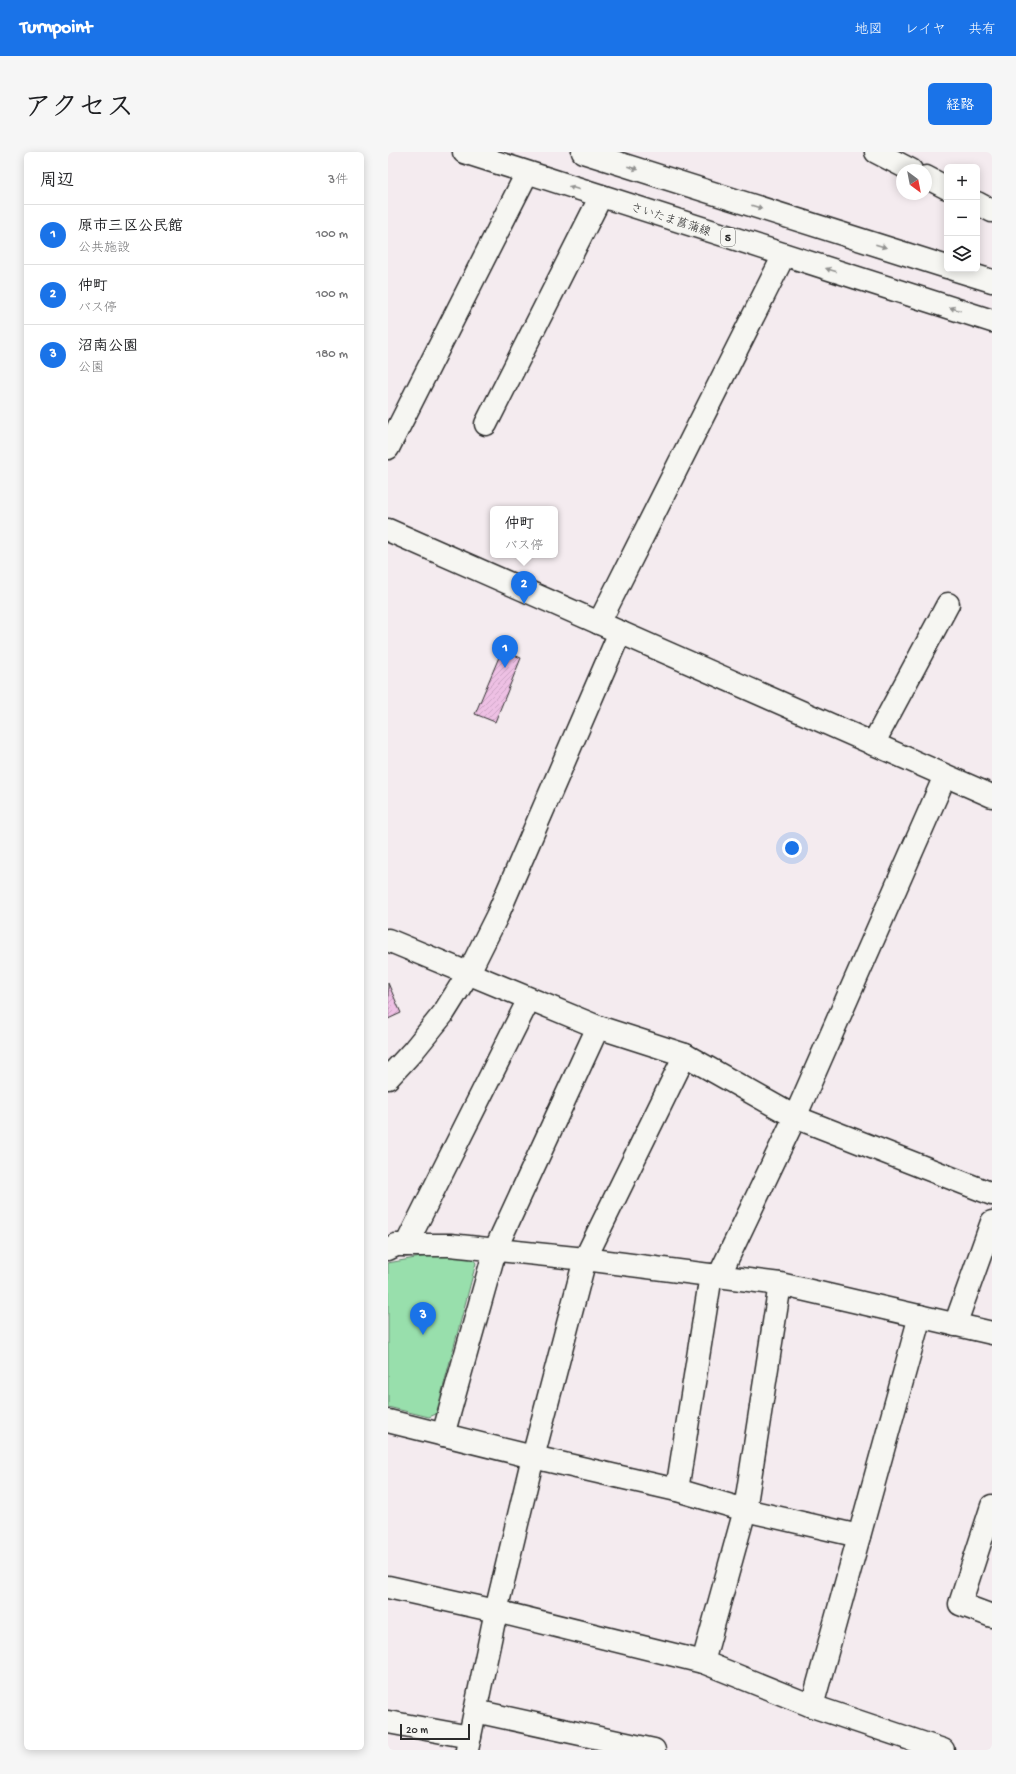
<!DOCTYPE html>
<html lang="ja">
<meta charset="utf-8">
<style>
body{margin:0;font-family:"Gochi Hand","Klee One",sans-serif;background:#f6f6f6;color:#202124}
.controls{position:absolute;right:12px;top:12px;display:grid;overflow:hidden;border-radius:6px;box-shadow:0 2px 10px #0003}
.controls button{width:36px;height:36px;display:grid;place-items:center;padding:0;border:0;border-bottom:1px solid #e0e0e0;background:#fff;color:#202124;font:20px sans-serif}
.compass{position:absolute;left:508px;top:12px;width:36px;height:36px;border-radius:50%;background:#fff;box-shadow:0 2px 10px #0003;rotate:148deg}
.scale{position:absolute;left:12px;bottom:10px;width:70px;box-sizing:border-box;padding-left:4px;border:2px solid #2b2b2b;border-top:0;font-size:11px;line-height:14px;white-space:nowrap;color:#2b2b2b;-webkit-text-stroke:3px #f6f6f2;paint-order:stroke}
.you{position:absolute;left:404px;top:696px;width:14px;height:14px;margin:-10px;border:3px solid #fff;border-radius:50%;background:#1a73e8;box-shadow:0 0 0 6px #1a73e833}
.badge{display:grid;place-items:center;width:26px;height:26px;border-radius:50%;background:#1a73e8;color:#fff;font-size:13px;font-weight:700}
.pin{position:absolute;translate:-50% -33px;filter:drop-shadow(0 1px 2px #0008)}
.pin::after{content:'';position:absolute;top:21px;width:14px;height:12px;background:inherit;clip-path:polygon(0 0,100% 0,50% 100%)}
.popup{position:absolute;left:102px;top:354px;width:68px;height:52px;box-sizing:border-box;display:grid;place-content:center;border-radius:6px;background:#fff;filter:drop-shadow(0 1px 3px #0005);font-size:13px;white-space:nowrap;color:#757577}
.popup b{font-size:15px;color:#202124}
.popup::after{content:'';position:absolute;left:50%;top:100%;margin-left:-8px;border:8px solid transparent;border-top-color:#fff}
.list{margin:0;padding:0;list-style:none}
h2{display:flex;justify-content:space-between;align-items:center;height:52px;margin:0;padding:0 16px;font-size:17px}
h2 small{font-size:13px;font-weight:400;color:#757577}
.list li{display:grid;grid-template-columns:26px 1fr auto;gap:12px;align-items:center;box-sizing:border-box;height:60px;padding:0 16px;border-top:1px solid #e0e0e0}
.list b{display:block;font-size:15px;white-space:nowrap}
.list p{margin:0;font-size:13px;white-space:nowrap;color:#757577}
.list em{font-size:13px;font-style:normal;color:#757577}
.icon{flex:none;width:22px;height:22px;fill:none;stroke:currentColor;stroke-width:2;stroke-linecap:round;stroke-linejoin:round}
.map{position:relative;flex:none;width:604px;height:1598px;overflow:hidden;border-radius:6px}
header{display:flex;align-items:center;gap:24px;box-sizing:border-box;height:56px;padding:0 20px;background:#1a73e8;color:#fff}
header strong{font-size:19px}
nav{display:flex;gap:22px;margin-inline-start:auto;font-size:14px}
.intro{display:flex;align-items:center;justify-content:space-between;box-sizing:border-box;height:96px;padding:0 24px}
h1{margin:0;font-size:28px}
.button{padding:10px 18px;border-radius:6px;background:#1a73e8;color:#fff;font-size:14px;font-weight:700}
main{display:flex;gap:24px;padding:0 24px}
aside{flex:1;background:#fff;border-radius:6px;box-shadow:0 2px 10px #0003}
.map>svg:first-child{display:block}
</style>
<header>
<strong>Turnpoint</strong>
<nav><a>地図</a><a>レイヤ</a><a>共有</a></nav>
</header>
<div class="intro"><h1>アクセス</h1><a class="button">経路</a></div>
<main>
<aside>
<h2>周辺<small>3件</small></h2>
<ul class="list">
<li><span class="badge">1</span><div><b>原市三区公民館</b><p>公共施設</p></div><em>100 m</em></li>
<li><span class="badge">2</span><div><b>仲町</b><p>バス停</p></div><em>100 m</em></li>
<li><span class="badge">3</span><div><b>沼南公園</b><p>公園</p></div><em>180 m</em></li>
</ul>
</aside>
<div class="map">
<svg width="604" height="1598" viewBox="0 0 604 1598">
<defs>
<pattern id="building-hatch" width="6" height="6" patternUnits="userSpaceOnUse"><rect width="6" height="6" fill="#eec0e4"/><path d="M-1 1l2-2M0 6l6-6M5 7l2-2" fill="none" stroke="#cca5c4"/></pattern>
</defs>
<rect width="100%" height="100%" fill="#f4ebef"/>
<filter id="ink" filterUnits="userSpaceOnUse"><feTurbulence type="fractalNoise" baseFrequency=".025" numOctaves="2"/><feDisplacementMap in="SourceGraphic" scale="8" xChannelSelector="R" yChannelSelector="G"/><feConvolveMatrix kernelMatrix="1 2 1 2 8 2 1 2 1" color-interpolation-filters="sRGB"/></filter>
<g filter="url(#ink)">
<polygon fill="#98dfac" stroke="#62856c" points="55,1101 82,1103 88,1111 48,1262 41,1265 0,1255 0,1111"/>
<g fill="url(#building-hatch)" stroke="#2b2b2b">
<polygon points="114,498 133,506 107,570 87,562"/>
<polygon points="0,831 13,861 0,867"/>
</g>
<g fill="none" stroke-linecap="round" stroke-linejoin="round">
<g stroke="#2b2b2b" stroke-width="25">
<g id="minor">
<polyline points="488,0 523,18"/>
<polyline points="538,25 559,36"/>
<polyline points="589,51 604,59"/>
<polyline points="98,272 213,44"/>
<polyline points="0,296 139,21"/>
<polyline points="0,378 604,644"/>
<polyline points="211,471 396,103"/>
<polyline points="485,592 560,452"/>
<polyline points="0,788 210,875 297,903 407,965 604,1042"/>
<polyline points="0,926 25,899 55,862 80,822 109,764 232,480"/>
<polyline points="18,1093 141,847"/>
<polyline points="0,1097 8,1093 62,1093 197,1107 392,1132 604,1181"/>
<polyline points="331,1124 407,965 557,624"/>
<polyline points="567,1173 604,1070"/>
<polyline points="0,1269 145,1305 289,1338 357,1358 471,1384"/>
<polyline points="55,1283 107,1098 210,875"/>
<polyline points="289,1338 323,1123"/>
<polyline points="604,1354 572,1452 604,1464"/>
<polyline points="0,1435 108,1459 315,1510 424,1554 555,1598"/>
<polyline points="315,1510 357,1358 392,1132"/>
<polyline points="424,1554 532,1164"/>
<polyline points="87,1559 266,1598"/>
<polyline points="0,1570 82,1585"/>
<polyline points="79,1598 108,1459 145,1305 197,1107 297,903"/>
</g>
</g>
<g stroke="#2b2b2b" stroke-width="25">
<g id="major">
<polyline points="76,0 604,169"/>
<polyline points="195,0 559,115"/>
<polyline points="565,117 604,129"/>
</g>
</g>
<use href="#minor" stroke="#f6f6f2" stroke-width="22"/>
<use href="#major" stroke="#f6f6f2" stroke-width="22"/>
</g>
<defs><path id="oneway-solid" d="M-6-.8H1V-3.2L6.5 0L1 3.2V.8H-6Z"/></defs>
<g fill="#90908e">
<use href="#oneway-solid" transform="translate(245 16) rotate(18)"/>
<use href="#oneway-solid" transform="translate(186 36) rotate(-162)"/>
<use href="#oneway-solid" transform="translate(369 55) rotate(18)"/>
<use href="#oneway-solid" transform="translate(493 94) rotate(18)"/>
<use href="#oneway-solid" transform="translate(443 118) rotate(-162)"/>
<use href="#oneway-solid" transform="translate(567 157) rotate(-162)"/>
</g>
</g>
<g text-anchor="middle" stroke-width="3" stroke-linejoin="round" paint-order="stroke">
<rect fill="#f6f6f2" stroke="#686867" stroke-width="1" x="333" y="76" width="14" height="18" rx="3"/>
<g font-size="11" font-weight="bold" fill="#2b2b2b">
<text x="340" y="89">5</text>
</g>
<g font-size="12" fill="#2b2b2b" stroke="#f6f6f2">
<text transform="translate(283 67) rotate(18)" y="4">さいたま菖蒲線</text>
</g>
</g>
</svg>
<div class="controls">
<button>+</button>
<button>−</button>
<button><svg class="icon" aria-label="layers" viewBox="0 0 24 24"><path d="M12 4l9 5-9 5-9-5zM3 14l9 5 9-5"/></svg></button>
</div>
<svg class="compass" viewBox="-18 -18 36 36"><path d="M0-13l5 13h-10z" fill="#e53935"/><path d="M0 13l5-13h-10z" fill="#757577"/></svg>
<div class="scale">20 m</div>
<div class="you"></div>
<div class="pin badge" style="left:117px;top:516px">1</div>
<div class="pin badge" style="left:136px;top:452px">2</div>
<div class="popup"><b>仲町</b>バス停</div>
<div class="pin badge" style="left:35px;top:1183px">3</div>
</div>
</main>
